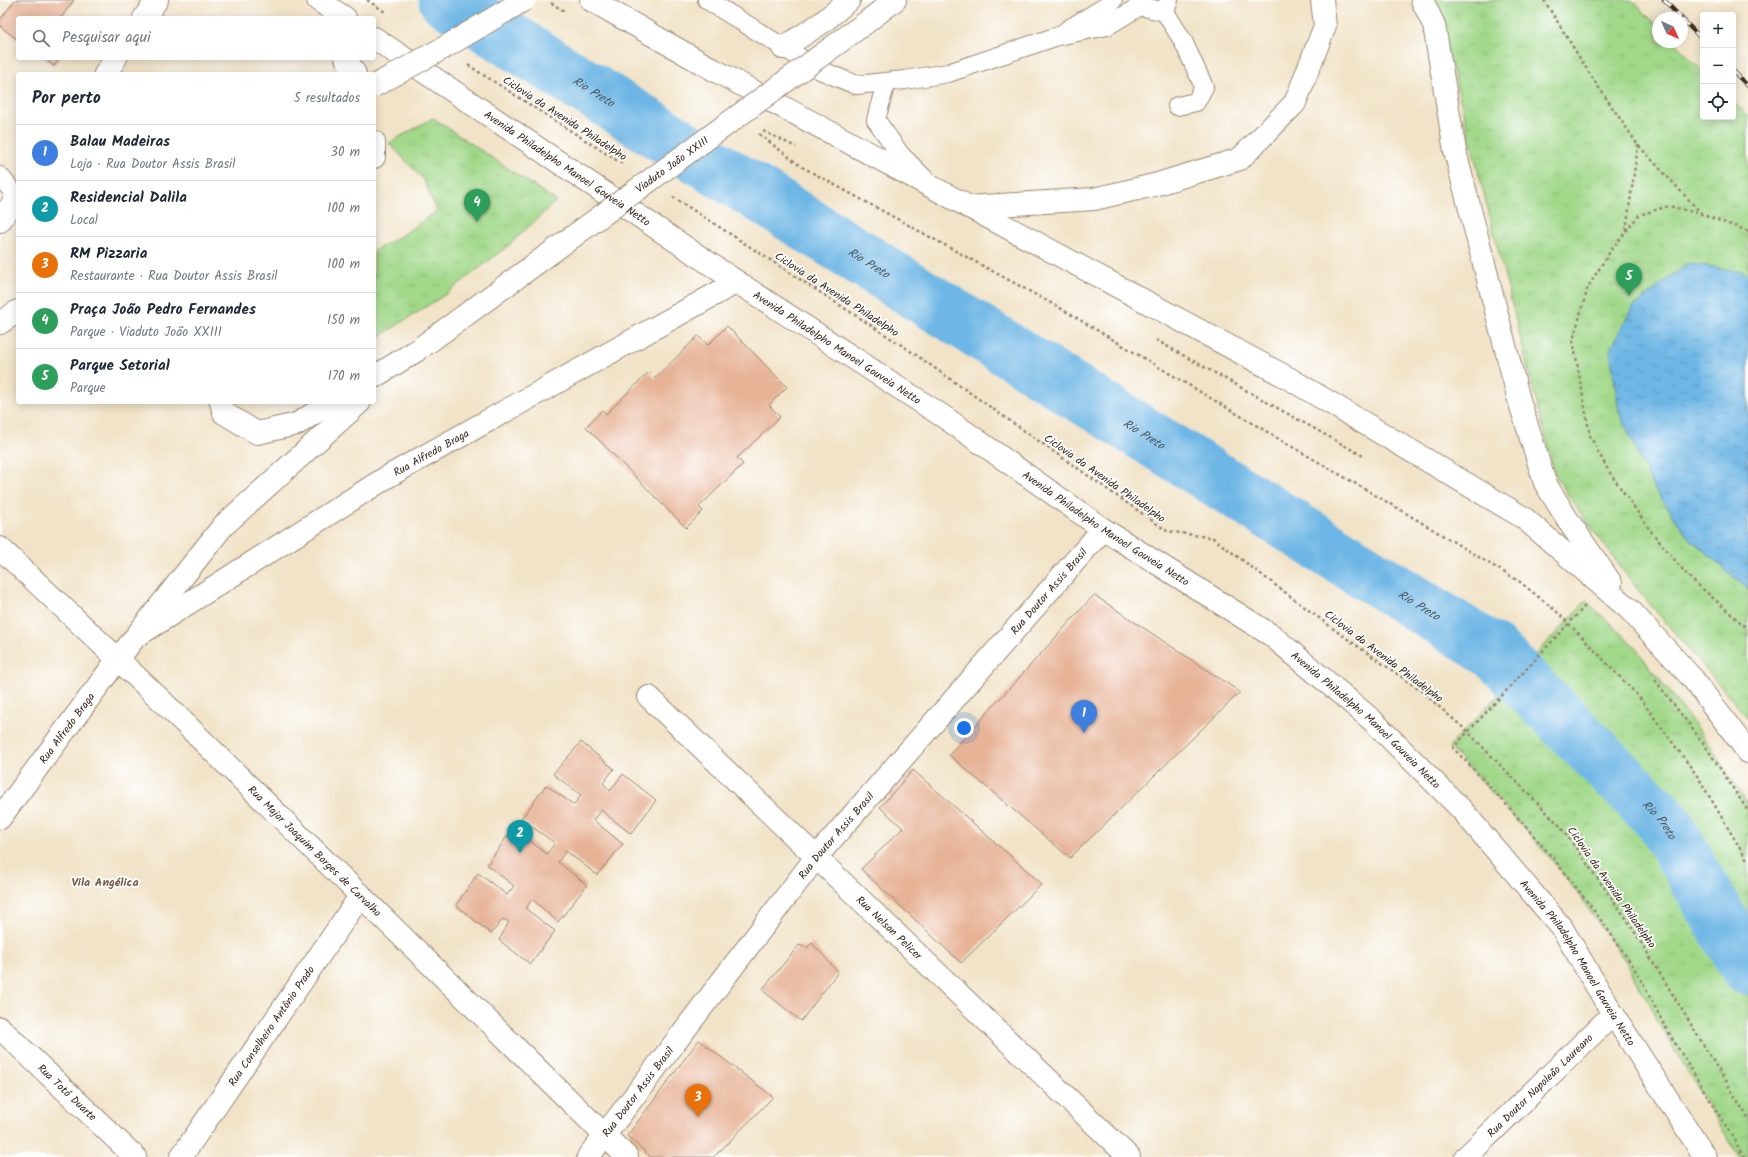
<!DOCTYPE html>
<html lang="pt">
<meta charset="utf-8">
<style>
body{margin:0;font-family:Kalam,sans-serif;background:#f2f2f3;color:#1f2937}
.controls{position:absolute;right:12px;top:12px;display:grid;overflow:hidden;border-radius:4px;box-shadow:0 2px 10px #0003}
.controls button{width:36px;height:36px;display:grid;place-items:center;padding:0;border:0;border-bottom:1px solid #e0e1e3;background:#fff;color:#1f2937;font:20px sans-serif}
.compass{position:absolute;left:1652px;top:12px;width:36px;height:36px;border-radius:50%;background:#fff;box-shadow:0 2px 10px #0003;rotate:135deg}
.you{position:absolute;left:964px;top:728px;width:14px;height:14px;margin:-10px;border:3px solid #fff;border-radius:50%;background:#1a73e8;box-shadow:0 0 0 6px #1a73e833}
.badge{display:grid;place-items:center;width:26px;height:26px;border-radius:50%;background:#c8321e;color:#fff;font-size:13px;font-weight:700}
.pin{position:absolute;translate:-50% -33px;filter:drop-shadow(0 1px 2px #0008)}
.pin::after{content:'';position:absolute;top:21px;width:14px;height:12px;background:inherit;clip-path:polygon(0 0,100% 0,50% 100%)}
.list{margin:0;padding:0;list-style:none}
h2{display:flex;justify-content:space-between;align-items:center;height:52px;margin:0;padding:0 16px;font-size:17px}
h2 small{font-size:13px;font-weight:400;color:#747a83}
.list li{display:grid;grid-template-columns:26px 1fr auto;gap:12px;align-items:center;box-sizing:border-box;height:56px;padding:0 16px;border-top:1px solid #e0e1e3}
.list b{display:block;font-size:15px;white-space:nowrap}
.list p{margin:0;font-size:13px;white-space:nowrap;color:#747a83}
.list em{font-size:13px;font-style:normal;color:#747a83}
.icon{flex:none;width:22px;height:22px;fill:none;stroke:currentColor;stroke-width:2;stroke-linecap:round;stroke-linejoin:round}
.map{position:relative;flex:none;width:1748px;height:1157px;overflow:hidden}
.search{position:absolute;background:#fff;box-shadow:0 2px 10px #0003;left:16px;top:16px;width:360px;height:44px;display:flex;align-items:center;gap:10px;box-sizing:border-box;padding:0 14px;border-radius:4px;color:#747a83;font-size:15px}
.panel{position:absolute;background:#fff;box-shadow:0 2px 10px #0003;left:16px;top:72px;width:360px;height:332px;border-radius:4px}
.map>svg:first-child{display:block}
</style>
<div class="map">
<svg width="1748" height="1157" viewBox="0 0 1748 1157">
<defs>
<pattern id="park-tufts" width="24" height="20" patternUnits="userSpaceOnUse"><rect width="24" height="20" fill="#a1d889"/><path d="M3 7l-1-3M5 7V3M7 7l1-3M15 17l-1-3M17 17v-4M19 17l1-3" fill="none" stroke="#8cba76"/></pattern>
<pattern id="water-ripples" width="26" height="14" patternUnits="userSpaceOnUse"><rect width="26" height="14" fill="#6db6e5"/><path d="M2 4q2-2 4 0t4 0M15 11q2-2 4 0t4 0" fill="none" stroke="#5b94b9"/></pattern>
</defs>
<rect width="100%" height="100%" fill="#fff"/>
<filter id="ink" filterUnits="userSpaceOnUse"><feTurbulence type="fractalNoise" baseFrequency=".025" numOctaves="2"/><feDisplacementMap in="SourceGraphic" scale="8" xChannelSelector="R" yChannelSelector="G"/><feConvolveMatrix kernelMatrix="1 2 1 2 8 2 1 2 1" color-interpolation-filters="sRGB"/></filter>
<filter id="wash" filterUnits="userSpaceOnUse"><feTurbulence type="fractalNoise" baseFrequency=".012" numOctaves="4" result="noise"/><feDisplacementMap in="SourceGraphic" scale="16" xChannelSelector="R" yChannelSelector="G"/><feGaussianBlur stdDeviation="0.9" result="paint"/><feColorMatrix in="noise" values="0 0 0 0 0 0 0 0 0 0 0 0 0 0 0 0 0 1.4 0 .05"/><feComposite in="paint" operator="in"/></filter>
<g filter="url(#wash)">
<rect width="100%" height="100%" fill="#f1e3c7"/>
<g fill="url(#park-tufts)" stroke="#6e8154">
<polygon points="1435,0 1632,0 1658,26 1658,42 1674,42 1703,71 1703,117 1733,117 1733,101 1748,116 1748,718 1637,589 1579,511 1555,475"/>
<polygon points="433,118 556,201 509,245 446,294 374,340 374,251 404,234 437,211 424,180 389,143"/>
<polygon points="1586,601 1633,645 1707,741 1748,804 1748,1157 1739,1157 1664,1032 1626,962 1585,904 1558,867 1507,809 1449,747"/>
</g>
<polygon fill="url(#water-ripples)" stroke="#547082" points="1688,263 1744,272 1748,276 1748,589 1687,536 1653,487 1619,412 1610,350 1632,308"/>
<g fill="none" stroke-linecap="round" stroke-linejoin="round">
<path stroke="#6db6e5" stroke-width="55" id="s1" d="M446 0 1494 652 1663 821 1748 968"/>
</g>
<g id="blocks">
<g fill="#e7b397">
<polygon points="15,0 74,0 61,18 18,18 18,40 0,26 0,20"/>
<polygon points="43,58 60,58 54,66"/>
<polygon points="727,326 787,387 769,405 780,417 737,458 743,464 699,507 703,511 686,528 586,427 602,410 606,414 649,372 655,378 698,336 708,345"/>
<polygon points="1094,595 1240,692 1070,858 949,755"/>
<polygon points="581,742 614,769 603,783 610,791 623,774 656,800 631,834 601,810 593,820 623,844 597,875 566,851 558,862 587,885 558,922 532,899 526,909 555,931 530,964 499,940 509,922 503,919 491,934 456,905 478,873 507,895 514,886 487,865 513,828 547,854 555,843 521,819 546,785 574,805 581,795 553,774"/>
<polygon points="913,770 1042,884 961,963 861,869 903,828 880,807"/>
<polygon points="812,943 838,972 801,1021 762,990 799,945 807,948"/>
<polygon points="699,1040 773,1097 714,1157 651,1157 627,1136"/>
</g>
</g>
</g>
<g filter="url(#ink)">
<use href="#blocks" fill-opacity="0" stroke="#968672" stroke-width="1"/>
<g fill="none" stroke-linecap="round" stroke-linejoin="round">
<g stroke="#968672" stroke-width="20">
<g id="service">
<polyline points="707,0 820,70 856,85 905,80 948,73 1058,36 1107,26 1140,6 1165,12 1169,0"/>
<polyline points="1165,12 1183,41 1204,87 1196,102 1177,106"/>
<polyline points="1067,30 1110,4 1113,0"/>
<polyline points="886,82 876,120 900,154 925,179"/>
<polyline points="0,176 17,197"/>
</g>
</g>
<g stroke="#968672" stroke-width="24">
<g id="minor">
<polyline points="783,48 823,22 849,0"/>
<path id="s2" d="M0 548 162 701 627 1157"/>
<path id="s3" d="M649 697 1129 1157"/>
<path id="s4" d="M0 1028 135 1157"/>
<path id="s5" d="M181 1157 361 895"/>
<path id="s6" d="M588 1157 817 856 1103 529"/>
<path id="s7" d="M1466 1157 1613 1014"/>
</g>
</g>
<g stroke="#968672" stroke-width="24">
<g id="tertiary">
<polyline points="144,18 157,0"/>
<polyline points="105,74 116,58"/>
<polyline points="0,221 18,196"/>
<path id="s8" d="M140 634 387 477 737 282"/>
</g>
</g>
<g stroke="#968672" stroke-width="24">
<g id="secondary">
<polyline points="0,323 18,311"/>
<path id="s9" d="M0 818 118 659 223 526 360 402"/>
</g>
</g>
<g stroke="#968672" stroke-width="24">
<g id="primary">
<polyline points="318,0 345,18"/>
<polyline points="591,0 714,70 1290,379 1524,518 1630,610 1693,679 1748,752"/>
<polyline points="1422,0 1434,25 1455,151 1519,400 1545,483 1571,525 1611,583"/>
<polyline points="864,24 895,0"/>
<path id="s10" d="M374 38 737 282 947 419 1103 529 1271 635 1372 720 1461 809 1562 928 1613 1014 1705 1157"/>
<polyline points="346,58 355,74"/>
<polyline points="374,142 374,157"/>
<polyline points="968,207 1094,199 1154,185 1240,159 1295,103 1325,26 1322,0"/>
<polyline points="374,377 416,351"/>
<polyline points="221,402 224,413 257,433 297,424 332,402"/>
</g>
</g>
<g stroke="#968672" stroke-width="2.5" stroke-dasharray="3 3" stroke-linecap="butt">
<polyline points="367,0 385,12"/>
<polyline points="1544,0 1591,76 1638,145 1701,213"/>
<polyline points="551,3 566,12"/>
<polyline points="468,65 624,165"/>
<polyline points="763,131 796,147"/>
<polyline points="759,134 802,167 1060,308 1284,442 1399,509 1520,582 1556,611 1583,638 1639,697 1698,777 1748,862"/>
<polyline points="673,197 909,350 1167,531 1213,538 1339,633 1420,690 1468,732 1560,826 1628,921 1748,1118"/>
<polyline points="1626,230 1638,145"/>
<polyline points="1748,231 1701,214 1669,206 1639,215 1611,250 1588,287 1573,340 1590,436 1608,470 1650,530 1688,576 1748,629"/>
<polyline points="1156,340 1365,457"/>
<path d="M1585 606 1453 748C1518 815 1576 881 1628 959 1644 982 1655 1009 1669 1033 1694 1075 1720 1115 1744 1157"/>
<polyline points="1655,680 1704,744 1748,811"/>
</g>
<use href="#service" stroke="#fff" stroke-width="18"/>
<use href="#minor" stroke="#fff" stroke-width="22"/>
<use href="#tertiary" stroke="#fff" stroke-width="22"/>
<use href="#secondary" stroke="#fff" stroke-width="22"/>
<use href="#primary" stroke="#fff" stroke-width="22"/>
<g stroke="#3b2a1e" stroke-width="4.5">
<g id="rail">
<polyline points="1664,0 1681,18"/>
<polyline points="1682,19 1703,40"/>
<polyline points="1733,71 1748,86"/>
</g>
</g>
<use href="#rail" stroke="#fff" stroke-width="3" stroke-dasharray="9" stroke-linecap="butt"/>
<g stroke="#968672" stroke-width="24" stroke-linecap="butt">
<g id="secondary-bridge">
<polyline points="374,86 447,46 524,0"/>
<path id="s11" d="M423 346 864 24"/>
</g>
</g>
<use href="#secondary-bridge" stroke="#fff" stroke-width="22"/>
</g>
</g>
<g text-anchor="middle" stroke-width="3.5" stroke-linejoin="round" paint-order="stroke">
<g font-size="11" fill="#3b2a1e" stroke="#fff">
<text transform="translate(565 118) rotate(33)" y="4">Ciclovia da Avenida Philadelpho</text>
<text dy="4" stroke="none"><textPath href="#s11" startOffset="308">Viaduto João XXIII</textPath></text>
<text dy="4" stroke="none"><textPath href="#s10" startOffset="233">Avenida Philadelpho Manoel Gouveia Netto</textPath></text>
<text transform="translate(837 294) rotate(33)" y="4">Ciclovia da Avenida Philadelpho</text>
<text dy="4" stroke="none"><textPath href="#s10" startOffset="557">Avenida Philadelpho Manoel Gouveia Netto</textPath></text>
<text dy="4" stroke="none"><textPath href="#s8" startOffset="343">Rua Alfredo Braga</textPath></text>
<text transform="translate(1105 478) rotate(35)" y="4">Ciclovia da Avenida Philadelpho</text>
<text dy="4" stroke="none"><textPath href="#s10" startOffset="881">Avenida Philadelpho Manoel Gouveia Netto</textPath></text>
<text dy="4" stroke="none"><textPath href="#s6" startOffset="730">Rua Doutor Assis Brasil</textPath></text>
<text transform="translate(1384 656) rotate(37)" y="4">Ciclovia da Avenida Philadelpho</text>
<text dy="4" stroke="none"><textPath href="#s10" startOffset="1205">Avenida Philadelpho Manoel Gouveia Netto</textPath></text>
<text dy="4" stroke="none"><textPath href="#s9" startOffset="112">Rua Alfredo Braga</textPath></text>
<text dy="4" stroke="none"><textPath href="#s6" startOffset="406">Rua Doutor Assis Brasil</textPath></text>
<text dy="4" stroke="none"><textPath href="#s2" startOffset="437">Rua Major Joaquim Borges de Carvalho</textPath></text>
<text transform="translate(1612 887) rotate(55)" y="4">Ciclovia da Avenida Philadelpho</text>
<text dy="4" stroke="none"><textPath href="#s3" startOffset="333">Rua Nelson Pelicer</textPath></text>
<text dy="4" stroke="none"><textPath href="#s10" startOffset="1529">Avenida Philadelpho Manoel Gouveia Netto</textPath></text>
<text dy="4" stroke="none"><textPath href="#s5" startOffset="159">Rua Conselheiro Antônio Prado</textPath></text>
<text dy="4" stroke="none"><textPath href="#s7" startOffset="103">Rua Doutor Napoleão Laureano</textPath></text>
<text dy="4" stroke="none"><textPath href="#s6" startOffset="82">Rua Doutor Assis Brasil</textPath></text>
<text dy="4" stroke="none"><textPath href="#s4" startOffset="93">Rua Totó Duarte</textPath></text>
</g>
<g font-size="12" font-style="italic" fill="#4c5b64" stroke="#fff">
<text dy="4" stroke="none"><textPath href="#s1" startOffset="174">Rio Preto</textPath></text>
<text dy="4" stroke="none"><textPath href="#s1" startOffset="498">Rio Preto</textPath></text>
<text dy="4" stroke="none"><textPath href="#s1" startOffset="822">Rio Preto</textPath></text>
<text dy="4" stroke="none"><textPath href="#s1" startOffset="1146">Rio Preto</textPath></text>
<text dy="4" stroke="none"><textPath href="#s1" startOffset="1470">Rio Preto</textPath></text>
</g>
<g font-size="12" font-weight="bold" fill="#775a48" stroke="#fff">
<text x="105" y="886">Vila Angélica</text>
</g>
</g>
</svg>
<div class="controls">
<button>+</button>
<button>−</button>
<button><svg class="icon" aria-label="locate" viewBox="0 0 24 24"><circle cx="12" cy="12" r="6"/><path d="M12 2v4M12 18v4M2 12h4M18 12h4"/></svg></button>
</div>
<svg class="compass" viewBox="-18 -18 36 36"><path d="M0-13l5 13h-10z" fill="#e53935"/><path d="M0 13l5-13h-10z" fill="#747a83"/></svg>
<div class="you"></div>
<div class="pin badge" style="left:1084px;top:733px;background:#3f7fe0">1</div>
<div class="pin badge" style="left:520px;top:853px;background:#0f9aa8">2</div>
<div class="pin badge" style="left:698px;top:1117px;background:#e8710a">3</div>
<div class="pin badge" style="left:477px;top:222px;background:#2e9e5b">4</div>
<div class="pin badge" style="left:1629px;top:296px;background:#2e9e5b">5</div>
<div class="search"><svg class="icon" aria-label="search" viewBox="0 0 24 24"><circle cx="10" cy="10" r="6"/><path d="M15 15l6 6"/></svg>Pesquisar aqui</div>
<section class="panel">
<h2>Por perto<small>5 resultados</small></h2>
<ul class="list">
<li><span class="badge" style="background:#3f7fe0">1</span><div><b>Balau Madeiras</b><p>Loja · Rua Doutor Assis Brasil</p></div><em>30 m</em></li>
<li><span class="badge" style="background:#0f9aa8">2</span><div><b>Residencial Dalila</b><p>Local</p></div><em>100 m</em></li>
<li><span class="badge" style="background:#e8710a">3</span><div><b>RM Pizzaria</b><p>Restaurante · Rua Doutor Assis Brasil</p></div><em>100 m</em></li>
<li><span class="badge" style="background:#2e9e5b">4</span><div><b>Praça João Pedro Fernandes</b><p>Parque · Viaduto João XXIII</p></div><em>150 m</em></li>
<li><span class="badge" style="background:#2e9e5b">5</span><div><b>Parque Setorial</b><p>Parque</p></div><em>170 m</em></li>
</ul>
</section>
</div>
